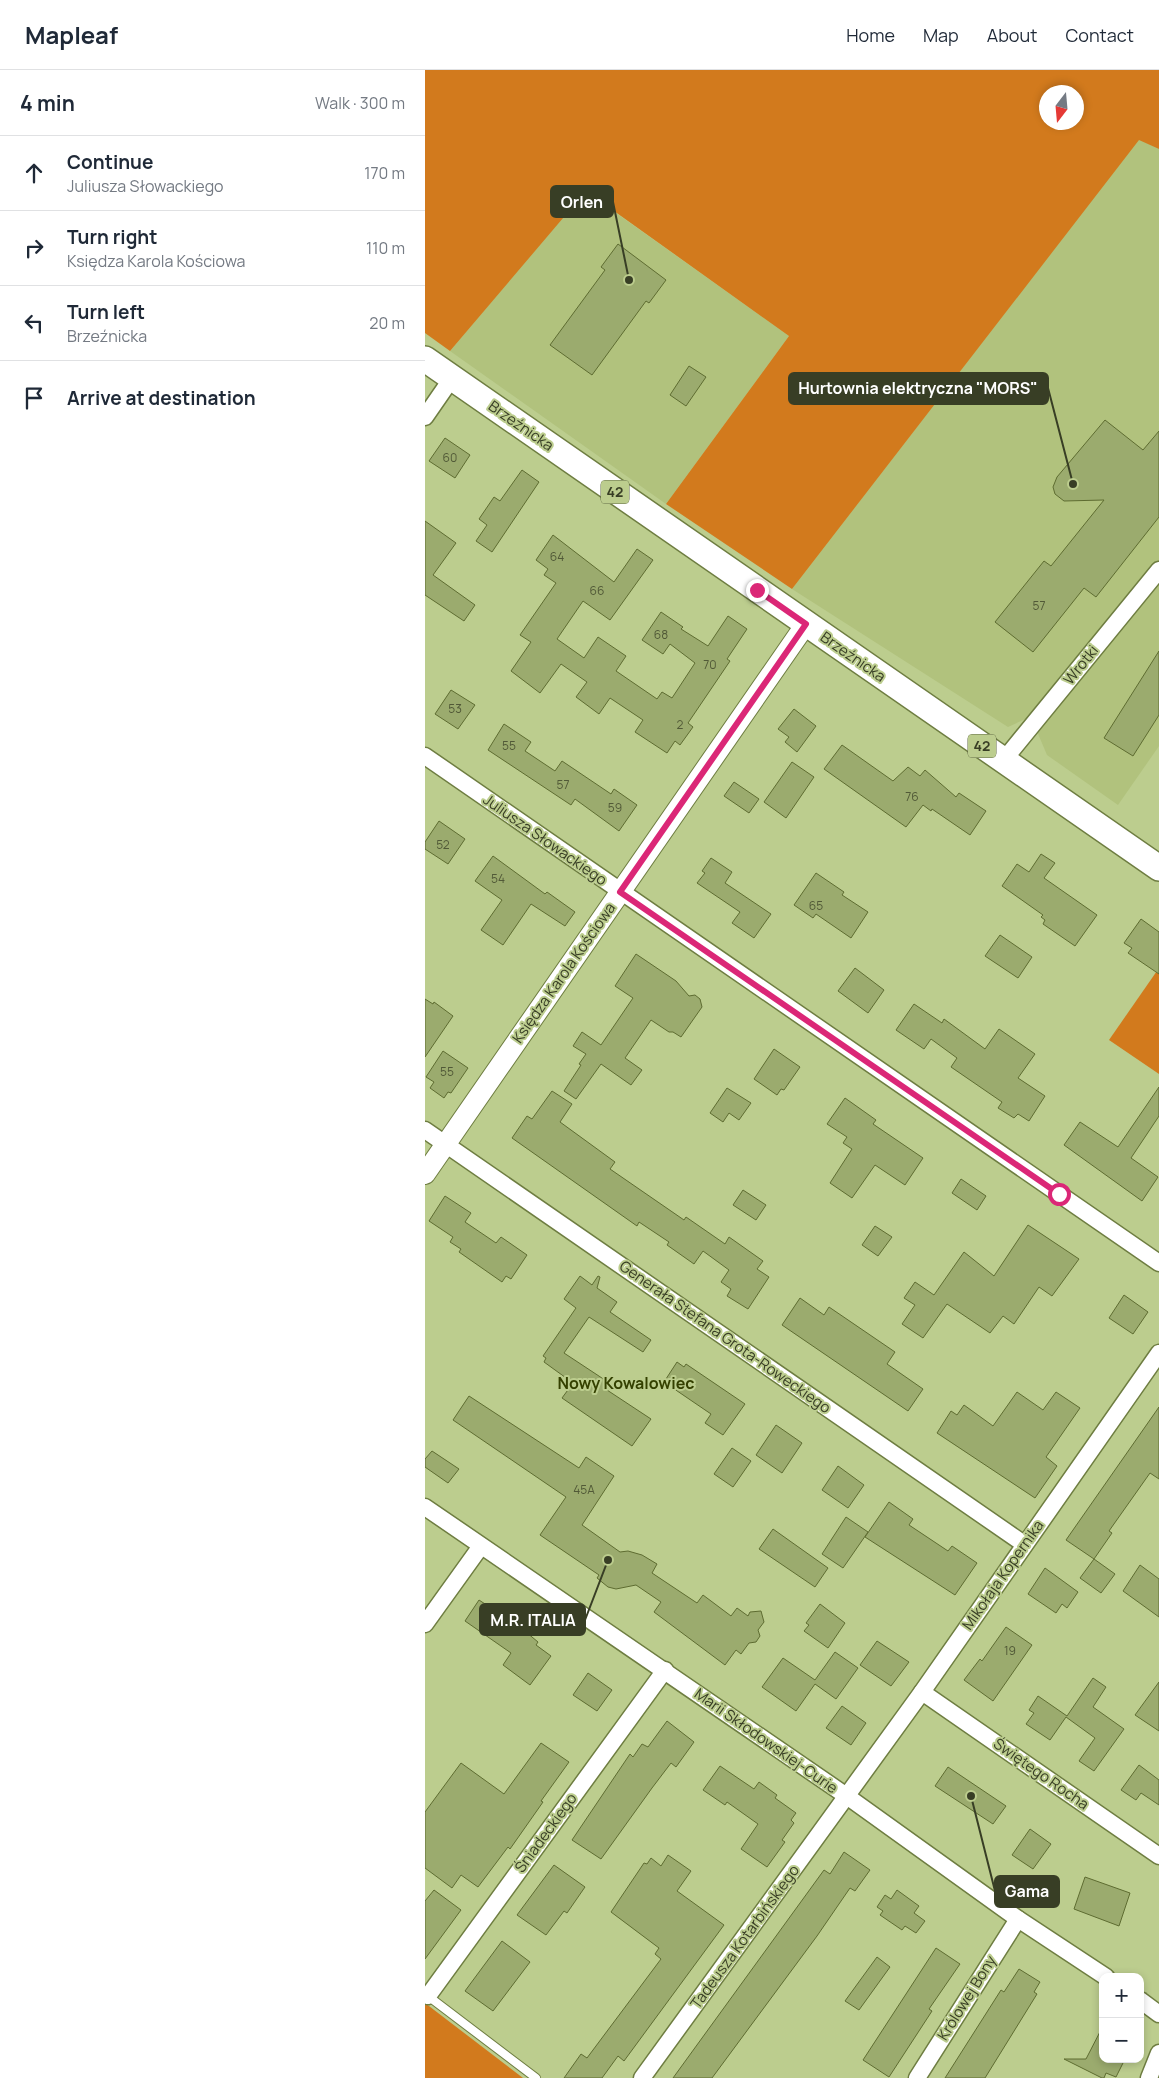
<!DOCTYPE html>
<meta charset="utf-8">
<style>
body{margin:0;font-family:Manrope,sans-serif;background:#f2f2f3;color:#1f2937}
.controls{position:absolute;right:15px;bottom:15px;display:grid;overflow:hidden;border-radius:10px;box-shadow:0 2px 8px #0003}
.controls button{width:45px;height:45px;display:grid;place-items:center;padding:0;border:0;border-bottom:1px solid #e0e1e3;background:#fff;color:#1f2937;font:25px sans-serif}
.compass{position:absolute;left:614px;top:15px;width:45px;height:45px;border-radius:50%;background:#fff;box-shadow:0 2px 8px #0003;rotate:196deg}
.stop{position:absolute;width:15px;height:15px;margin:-11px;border:4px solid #db2777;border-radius:50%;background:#fff}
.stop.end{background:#db2777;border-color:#fff;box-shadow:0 1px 5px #0008}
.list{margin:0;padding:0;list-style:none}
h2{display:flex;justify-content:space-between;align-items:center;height:65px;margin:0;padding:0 20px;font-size:21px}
h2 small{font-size:16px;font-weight:400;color:#747a83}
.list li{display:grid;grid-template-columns:32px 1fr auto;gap:15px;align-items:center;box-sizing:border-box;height:75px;padding:0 20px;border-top:1px solid #e0e1e3}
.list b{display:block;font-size:19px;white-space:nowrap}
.list p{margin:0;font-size:16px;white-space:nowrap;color:#747a83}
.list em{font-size:16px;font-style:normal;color:#747a83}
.icon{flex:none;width:28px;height:28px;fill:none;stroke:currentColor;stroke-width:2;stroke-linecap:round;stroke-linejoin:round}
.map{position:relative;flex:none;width:734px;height:2008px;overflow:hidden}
header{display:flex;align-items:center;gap:30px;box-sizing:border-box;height:70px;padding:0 25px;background:#fff;border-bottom:1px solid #e0e1e3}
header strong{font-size:24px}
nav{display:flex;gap:28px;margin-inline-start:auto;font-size:18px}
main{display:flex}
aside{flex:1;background:#fff}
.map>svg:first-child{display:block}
</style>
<header>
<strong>Mapleaf</strong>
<nav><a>Home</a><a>Map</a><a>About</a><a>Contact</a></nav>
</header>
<main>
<aside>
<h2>4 min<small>Walk · 300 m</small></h2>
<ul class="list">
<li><svg class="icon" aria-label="ahead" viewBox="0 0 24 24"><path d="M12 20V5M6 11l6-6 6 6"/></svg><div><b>Continue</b><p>Juliusza Słowackiego</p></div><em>170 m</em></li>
<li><svg class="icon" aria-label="right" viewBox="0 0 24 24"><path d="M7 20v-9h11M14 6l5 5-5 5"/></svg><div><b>Turn right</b><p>Księdza Karola Kościowa</p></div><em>110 m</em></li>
<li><svg class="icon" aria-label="left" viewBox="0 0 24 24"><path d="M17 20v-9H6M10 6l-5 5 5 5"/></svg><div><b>Turn left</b><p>Brzeźnicka</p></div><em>20 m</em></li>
<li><svg class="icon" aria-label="arrive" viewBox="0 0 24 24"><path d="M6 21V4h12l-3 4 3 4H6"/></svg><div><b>Arrive at destination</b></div></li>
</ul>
</aside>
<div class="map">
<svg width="734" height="2008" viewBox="0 0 734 2008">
<rect width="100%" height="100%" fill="#bccd8e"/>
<g fill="#b1c27d">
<polygon points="714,69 734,79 734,491 609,645 583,657 367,519"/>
<polygon points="160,121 364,266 241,434 25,281"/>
<polygon points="734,512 734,676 693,735 622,685 611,659"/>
</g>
<g fill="#d27a1d" fill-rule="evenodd">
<path d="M0 0H734V79L714 70 367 519 241 434 364 266 161 121 25 281 0 263ZM652 22V52H622V22Z"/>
<polygon points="734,898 734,1004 684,970"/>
<polygon points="0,1933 98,2008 0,2008"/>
</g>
<g fill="#9bab6e" stroke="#5e6c31">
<polygon points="193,174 241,210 224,233 221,231 167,305 125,275 180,200 176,197"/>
<polygon points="264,296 281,307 261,336 245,325"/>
<polygon points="680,350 718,380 734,361 734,447 671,527 659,518 608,582 570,552 619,491 626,496 679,430 639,431 630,424 628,417 632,407"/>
<polygon points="20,368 45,385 30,408 4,391"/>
<polygon points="97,400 114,412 67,482 51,471 62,455 54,449 69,427 75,431"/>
<polygon points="0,451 31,473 8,505 50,535 39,551 0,525"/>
<polygon points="128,465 189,512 212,479 228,490 185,550 158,531 132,569 159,588 173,567 201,586 191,601 232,629 237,622 247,628 270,593 245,574 238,584 217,570 236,542 258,557 256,559 283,576 303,546 322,559 302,589 305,591 263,653 268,657 255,675 250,671 242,683 210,662 218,650 185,628 174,644 151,627 162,612 136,594 115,623 86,601 106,572 95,565 131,513 119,505 123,499 111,490"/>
<polygon points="734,581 734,645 708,686 679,668"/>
<polygon points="26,620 50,635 33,659 10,644"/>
<polygon points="369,639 391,656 372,682 360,672 364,667 353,659"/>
<polygon points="79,654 106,672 100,681 130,701 137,691 186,724 189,719 212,735 194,761 150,729 146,735 63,680"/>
<polygon points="417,675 468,711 483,697 495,706 500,700 531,727 534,723 561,741 545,765 507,739 506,741 498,735 481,757 399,699"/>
<polygon points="367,692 389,707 361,748 339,732"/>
<polygon points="309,712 334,729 324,743 299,726"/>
<polygon points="14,751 40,769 23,794 0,779 0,772"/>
<polygon points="616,784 630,793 619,808 672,845 650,876 618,854 620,850 616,847 618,845 577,816 592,794 604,802"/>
<polygon points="68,786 120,824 122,822 150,842 140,856 106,834 78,875 56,860 77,830 50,811"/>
<polygon points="286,788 307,802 300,813 346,844 329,868 307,853 315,842 272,813 280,803 277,801"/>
<polygon points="391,803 419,822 417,825 443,842 426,868 391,844 388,848 369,835"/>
<polygon points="716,849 734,862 734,904 703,883 707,878 699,873"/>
<polygon points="575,865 607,887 593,908 560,886"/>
<polygon points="211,884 251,911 264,926 270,925 275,929 277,937 256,967 248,962 244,962 226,950 200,988 217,1000 206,1015 176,994 151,1029 139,1021 156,995 154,994 161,984 148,976 157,962 176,975 208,928 190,916"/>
<polygon points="430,898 459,920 443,943 413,921"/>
<polygon points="0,929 8,934 9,932 28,946 0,987"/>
<polygon points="489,934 517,953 519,949 560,979 574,959 610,984 593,1008 620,1026 604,1051 593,1044 589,1048 573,1038 577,1032 526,997 532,988 506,969 499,979 471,960"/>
<polygon points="349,979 375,997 359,1020 356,1019 352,1025 329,1009"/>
<polygon points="18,981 43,998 26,1023 23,1022 19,1028 5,1018 9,1012 1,1007"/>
<polygon points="734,1017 734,1046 706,1088 733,1107 717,1131 639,1075 655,1052 693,1077"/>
<polygon points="302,1018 326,1033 314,1050 304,1043 298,1052 285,1043"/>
<polygon points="127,1021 147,1034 135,1052 190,1092 185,1099 259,1150 261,1147 300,1174 304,1167 338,1191 332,1199 344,1207 323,1239 302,1226 306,1219 296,1212 304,1200 278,1181 269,1194 242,1175 244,1172 214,1152 212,1156 87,1068 102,1046 107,1049"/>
<polygon points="420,1028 451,1050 448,1054 498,1088 480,1115 450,1095 427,1128 405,1113 427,1079 418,1073 422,1067 402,1054"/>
<polygon points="536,1109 561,1126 552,1140 527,1123"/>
<polygon points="318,1120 341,1135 331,1150 308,1135"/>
<polygon points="20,1126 46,1143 40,1152 71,1173 76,1167 102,1185 86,1209 81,1206 77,1212 34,1182 36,1179 25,1172 28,1167 4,1151"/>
<polygon points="603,1155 654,1189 627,1226 614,1217 589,1254 578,1246 565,1263 522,1234 498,1268 477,1254 490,1235 479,1228 490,1212 509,1225 539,1182 569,1206"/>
<polygon points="450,1156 467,1167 453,1186 437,1175"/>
<polygon points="155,1206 167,1215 173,1206 175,1207 172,1218 192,1232 185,1242 226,1270 218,1282 164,1247 139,1283 186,1314 182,1320 226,1349 207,1376 137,1328 148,1313 119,1292 121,1288 118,1286 151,1238 139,1229"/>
<polygon points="699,1225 723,1242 708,1264 684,1248"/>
<polygon points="375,1228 399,1245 404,1237 470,1282 462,1294 498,1319 483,1341 357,1255"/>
<polygon points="252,1292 259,1297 261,1294 320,1334 298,1365 280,1353 286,1344 239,1312"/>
<polygon points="592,1322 618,1340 631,1322 655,1338 621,1387 632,1396 610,1428 512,1363 526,1341 532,1345 539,1335 568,1356"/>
<polygon points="44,1326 154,1398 161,1387 189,1406 157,1455 195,1482 203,1481 217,1485 232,1494 227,1503 272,1533 278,1525 306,1546 312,1538 323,1546 325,1542 336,1541 339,1552 333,1560 335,1566 331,1572 324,1573 316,1584 311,1580 300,1595 229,1542 236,1532 211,1515 191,1519 183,1517 172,1508 174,1505 115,1465 141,1427 28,1350"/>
<polygon points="734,1337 734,1409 725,1403 684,1461 687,1463 669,1489 641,1470"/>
<polygon points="351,1355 377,1373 357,1403 331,1385"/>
<polygon points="307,1378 326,1391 308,1417 289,1404"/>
<polygon points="7,1381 34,1399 23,1413 0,1397 0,1389"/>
<polygon points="413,1396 439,1415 423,1438 397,1420"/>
<polygon points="464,1432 488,1449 484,1455 523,1481 527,1476 552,1493 530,1525 440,1467"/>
<polygon points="421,1447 443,1462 418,1498 397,1484"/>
<polygon points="348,1459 403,1498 390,1517 334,1479"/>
<polygon points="669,1489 690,1504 676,1523 655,1508"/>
<polygon points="715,1495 734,1509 734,1547 698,1521"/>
<polygon points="620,1498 653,1522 642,1538 637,1534 631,1543 603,1524"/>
<polygon points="54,1530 95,1557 113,1572 111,1575 126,1586 105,1615 78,1595 86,1583 40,1551"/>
<polygon points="395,1534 420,1553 403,1578 379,1561 384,1555 381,1553"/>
<polygon points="581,1557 607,1575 568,1631 539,1610 555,1589 557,1591"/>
<polygon points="452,1571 484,1592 466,1616 435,1595"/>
<polygon points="410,1582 433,1598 411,1629 390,1614 371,1641 337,1617 358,1588 390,1610"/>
<polygon points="163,1603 187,1620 172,1641 148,1625"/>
<polygon points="668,1608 681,1617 668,1637 699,1659 669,1701 654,1691 670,1668 641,1647 625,1670 601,1654 609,1643 604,1640 613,1626 642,1646"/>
<polygon points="734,1612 734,1661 710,1645"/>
<polygon points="417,1636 441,1653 426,1675 401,1658"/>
<polygon points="242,1651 269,1672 251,1697 246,1693 227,1718 176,1789 147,1770 205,1684 208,1687 217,1674 223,1677"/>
<polygon points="116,1673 144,1692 116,1731 118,1732 85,1779 83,1777 53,1817 36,1805 27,1818 0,1798 0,1742 36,1693 79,1724"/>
<polygon points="714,1695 734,1710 734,1735 716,1723 711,1730 696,1720"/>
<polygon points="295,1696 329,1719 334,1712 352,1725 350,1728 371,1743 366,1750 369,1753 357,1770 360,1772 342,1797 316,1779 333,1754 302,1732 300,1735 278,1720"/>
<polygon points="523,1697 581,1736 568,1754 510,1716"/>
<polygon points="605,1759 626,1774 608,1799 587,1785"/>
<polygon points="419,1782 445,1800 430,1821 425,1818 392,1866 287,2008 248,2008 399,1800 405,1804"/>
<polygon points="243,1785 266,1801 252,1821 299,1855 199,1991 193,1986 177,2008 139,2008 156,1984 162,1988 236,1889 230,1884 234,1878 186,1842 219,1793 222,1794 226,1788 236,1796"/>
<polygon points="129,1795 160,1817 142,1843 139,1841 121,1865 92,1845"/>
<polygon points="660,1807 705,1823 694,1856 649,1839"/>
<polygon points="9,1820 36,1840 0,1889 0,1831"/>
<polygon points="472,1820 494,1836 489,1843 500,1851 491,1863 480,1856 477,1860 455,1845 458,1841 452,1837 460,1825 466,1829"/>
<polygon points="77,1871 105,1892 68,1941 40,1921"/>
<polygon points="511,1878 535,1894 504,1939 507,1941 464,2007 438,1990"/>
<polygon points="452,1887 465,1897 434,1940 420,1931"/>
<polygon points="594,1899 615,1912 609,1922 612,1924 560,2008 520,2008 576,1920 579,1922"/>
<polygon points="678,1956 678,1989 700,1989 691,2007 681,2003 679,2008 677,2008 639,1989 661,1989"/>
</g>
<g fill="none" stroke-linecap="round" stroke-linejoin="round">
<g stroke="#6e7d41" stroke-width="10">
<polyline id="service" points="3,1926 111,2008"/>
</g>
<g stroke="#6e7d41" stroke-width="19">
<g id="minor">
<polyline points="0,347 27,308"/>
<polyline points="0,686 734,1193"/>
<polyline points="578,691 734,500"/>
<polyline points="0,1060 599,1474"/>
<polyline points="0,1437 423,1727 593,1849 681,1907"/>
<polyline points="0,1554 56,1476"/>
<polyline points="497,1622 734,1786"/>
<polyline points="3,1926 240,1600"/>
<polyline points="715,1930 734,1944"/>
<polyline points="217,2008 497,1622 734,1283"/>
<polyline points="492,2008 593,1849"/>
<polyline points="724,2008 734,1983"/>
</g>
</g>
<g stroke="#6e7d41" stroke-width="22">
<polyline id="tertiary" points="0,1104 381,554"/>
</g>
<g stroke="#6e7d41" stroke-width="28">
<polyline id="primary" points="0,289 734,798"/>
</g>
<use href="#service" stroke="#fff" stroke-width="8"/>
<use href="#minor" stroke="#fff" stroke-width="16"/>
<use href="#tertiary" stroke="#fff" stroke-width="20"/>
<use href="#primary" stroke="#fff" stroke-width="25"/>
</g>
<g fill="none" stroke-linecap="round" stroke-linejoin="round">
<polyline stroke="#db2777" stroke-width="6" points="332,520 381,554 195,822 634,1124"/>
</g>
<g text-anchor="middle" stroke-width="4" stroke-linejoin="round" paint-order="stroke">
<g font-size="12" fill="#515937">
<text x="25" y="392">60</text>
<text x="132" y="491">64</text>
<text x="172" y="525">66</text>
<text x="614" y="540">57</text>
<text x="236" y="569">68</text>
<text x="285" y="599">70</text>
<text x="30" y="643">53</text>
<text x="255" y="659">2</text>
<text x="84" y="680">55</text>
<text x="138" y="719">57</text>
<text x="487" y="731">76</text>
<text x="190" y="742">59</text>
<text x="18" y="779">52</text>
<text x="73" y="813">54</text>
<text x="391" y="840">65</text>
<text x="22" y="1006">55</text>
<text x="159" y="1424">45A</text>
<text x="585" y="1585">19</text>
</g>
<g fill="#bccd8e" stroke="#606944" stroke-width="1">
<rect x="176" y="410.5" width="28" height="23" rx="4"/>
<rect x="543" y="664.5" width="28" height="23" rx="4"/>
</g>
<g font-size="14" font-weight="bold" fill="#383e25">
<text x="190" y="427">42</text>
<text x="557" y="681">42</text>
</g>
<g font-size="15" fill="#383e25" stroke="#bccd8e">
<text transform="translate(96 356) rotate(35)" y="5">Brzeźnicka</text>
<text transform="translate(428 587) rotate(35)" y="5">Brzeźnicka</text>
<text transform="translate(656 595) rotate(-51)" y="5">Wrotki</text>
<text transform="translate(120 770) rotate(35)" y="5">Juliusza Słowackiego</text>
<text transform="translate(139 903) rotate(-55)" y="5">Księdza Karola Kościowa</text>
<text transform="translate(300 1267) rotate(35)" y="5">Generała Stefana Grota-Roweckiego</text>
<text transform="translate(578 1505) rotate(-55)" y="5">Mikołaja Kopernika</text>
<text transform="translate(341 1671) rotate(35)" y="5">Marii Skłodowskiej-Curie</text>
<text transform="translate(616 1704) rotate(35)" y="5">Świętego Rocha</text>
<text transform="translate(121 1763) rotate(-54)" y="5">Śniadeckiego</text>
<text transform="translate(320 1867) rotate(-54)" y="5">Tadeusza Kotarbińskiego</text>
<text transform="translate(542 1928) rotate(-58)" y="5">Królowej Bony</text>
</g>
<g font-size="16" font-weight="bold" fill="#344000" stroke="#bccd8e">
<text x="201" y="1319">Nowy Kowalowiec</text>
</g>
</g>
<path fill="none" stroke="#383e25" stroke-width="2" d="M204 210L188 132M648 414L623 318M183 1490L160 1550M546 1726L570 1821"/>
<g fill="#383e25" stroke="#bccd8e" stroke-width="2">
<circle cx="204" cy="210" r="5"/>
<circle cx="648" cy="414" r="5"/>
<circle cx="183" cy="1490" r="5"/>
<circle cx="546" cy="1726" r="5"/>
</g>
<g fill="#383e25" stroke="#383e25" stroke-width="2">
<rect x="126" y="116" width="62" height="31" rx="5"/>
<rect x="364" y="303" width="259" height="31" rx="5"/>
<rect x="55" y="1534" width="105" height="31" rx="5"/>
<rect x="570" y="1806" width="64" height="31" rx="5"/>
</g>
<g font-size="16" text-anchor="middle" font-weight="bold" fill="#fff">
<text x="157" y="138">Orlen</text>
<text x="493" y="324">Hurtownia elektryczna "MORS"</text>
<text x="108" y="1556">M.R. ITALIA</text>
<text x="602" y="1827">Gama</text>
</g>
</svg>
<div class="controls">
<button>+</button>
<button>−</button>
</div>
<svg class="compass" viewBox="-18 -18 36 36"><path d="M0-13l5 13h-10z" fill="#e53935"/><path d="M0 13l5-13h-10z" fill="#747a83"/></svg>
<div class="stop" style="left:634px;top:1124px"></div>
<div class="stop end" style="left:332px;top:520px"></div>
</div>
</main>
